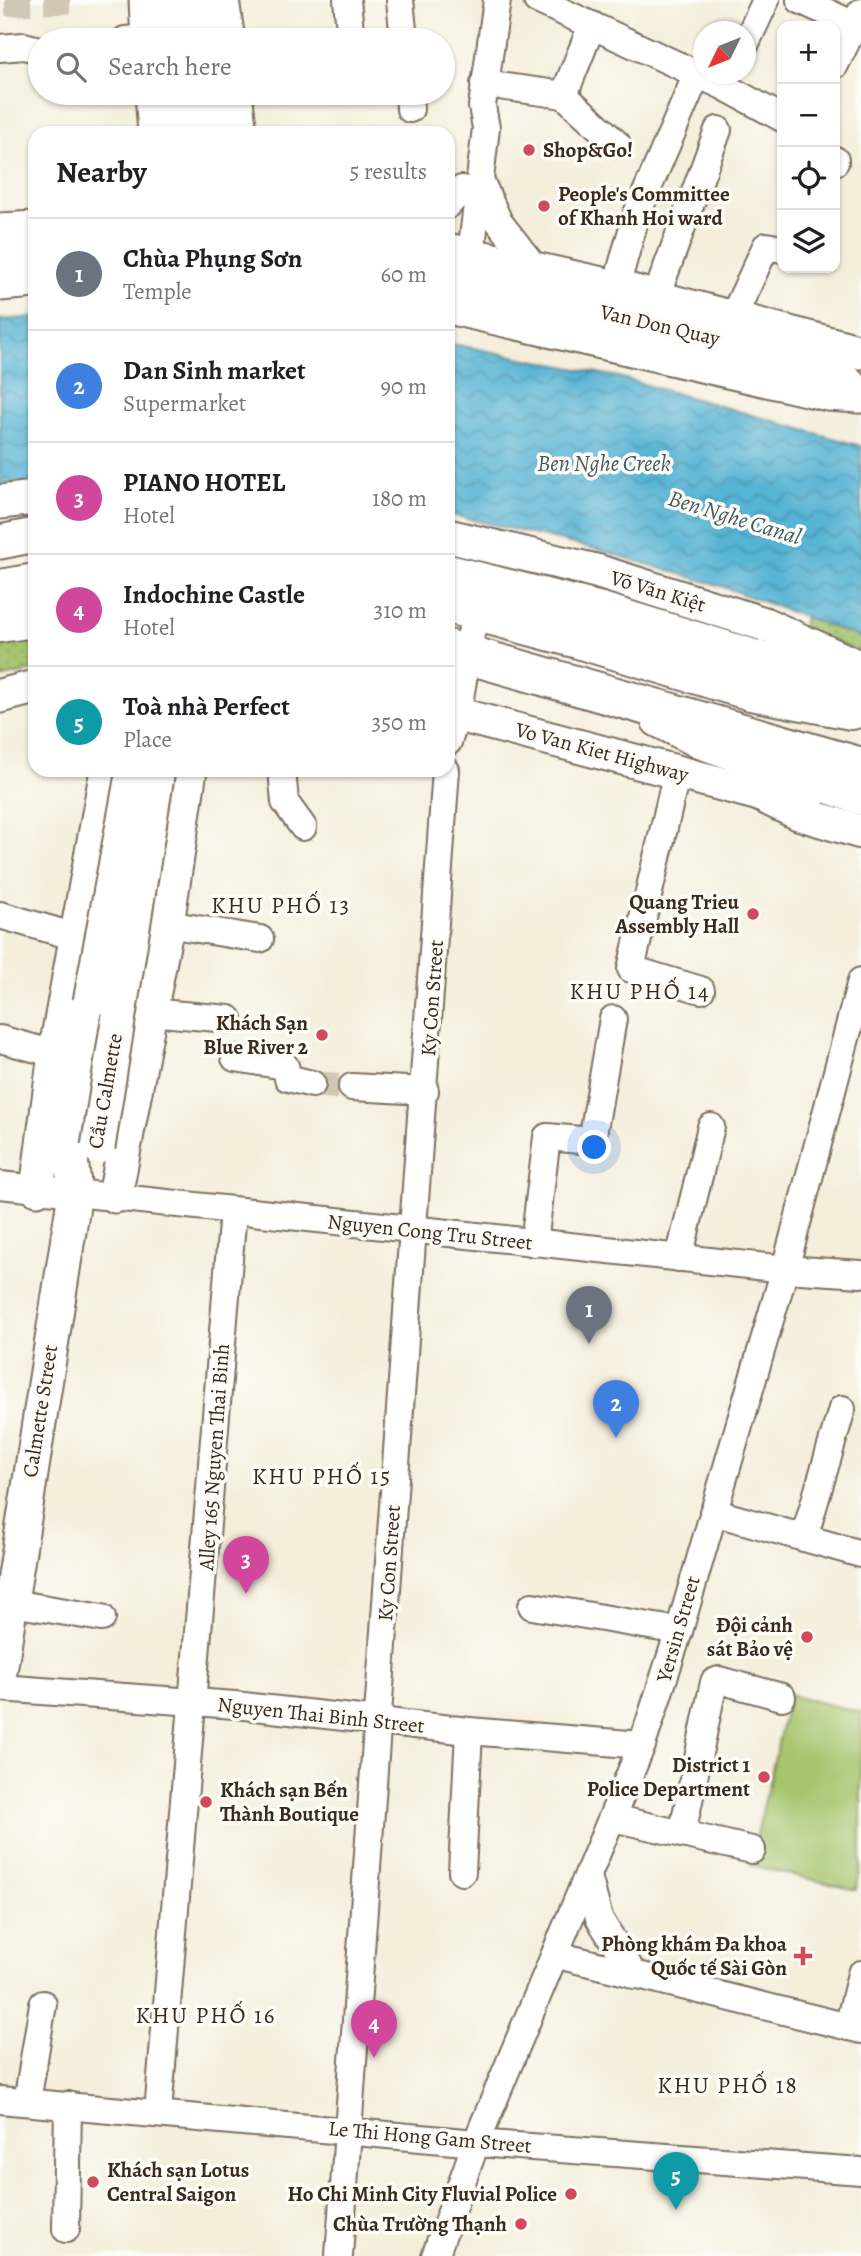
<!DOCTYPE html>
<meta charset="utf-8">
<style>
body{margin:0;font-family:Alegreya,serif;background:#f6f6f6;color:#202124}
.controls{position:absolute;right:21px;top:21px;display:grid;overflow:hidden;border-radius:14px;box-shadow:0 2px 5px #0004}
.controls button{width:63px;height:63px;display:grid;place-items:center;padding:0;border:0;border-bottom:2px solid #e0e0e0;background:#fff;color:#202124;font:35px sans-serif}
.compass{position:absolute;left:693px;top:21px;width:63px;height:63px;border-radius:50%;background:#fff;box-shadow:0 2px 5px #0004;rotate:227deg}
.you{position:absolute;left:595px;top:1148px;width:24px;height:24px;margin:-18px;border:5px solid #fff;border-radius:50%;background:#1a73e8;box-shadow:0 0 0 10px #1a73e833}
.badge{display:grid;place-items:center;width:46px;height:46px;border-radius:50%;background:#d1495b;color:#fff;font-size:23px;font-weight:700}
.pin{position:absolute;translate:-50% -58px;filter:drop-shadow(0 2px 4px #0008)}
.pin::after{content:'';position:absolute;top:37px;width:24px;height:21px;background:inherit;clip-path:polygon(0 0,100% 0,50% 100%)}
.list{margin:0;padding:0;list-style:none}
h2{display:flex;justify-content:space-between;align-items:center;height:91px;margin:0;padding:0 28px;font-size:30px}
h2 small{font-size:23px;font-weight:400;color:#757577}
.list li{display:grid;grid-template-columns:46px 1fr auto;gap:21px;align-items:center;box-sizing:border-box;height:112px;padding:0 28px;border-top:2px solid #e0e0e0}
.list b{display:block;font-size:26px;white-space:nowrap}
.list p{margin:0;font-size:23px;white-space:nowrap;color:#757577}
.list em{font-size:23px;font-style:normal;color:#757577}
.icon{flex:none;width:38px;height:38px;fill:none;stroke:currentColor;stroke-width:2;stroke-linecap:round;stroke-linejoin:round}
.map{position:relative;flex:none;width:861px;height:2256px;overflow:hidden}
.search{position:absolute;background:#fff;box-shadow:0 2px 5px #0004;left:28px;top:28px;width:427px;height:77px;display:flex;align-items:center;gap:18px;box-sizing:border-box;padding:0 24px;border-radius:38px;color:#757577;font-size:26px}
.panel{position:absolute;background:#fff;box-shadow:0 2px 5px #0004;left:28px;top:126px;width:427px;height:651px;border-radius:21px}
.map>svg:first-child{display:block}
</style>
<div class="map">
<svg width="861" height="2256" viewBox="0 0 861 2256">
<defs>
<pattern id="grass-dots" width="8" height="8" patternUnits="userSpaceOnUse" patternTransform="scale(1.75)"><rect width="8" height="8" fill="#a6c56d"/><path d="M2 2h.1M6 6h.1" fill="none" stroke="#88a059" stroke-width="1.8" stroke-linecap="round"/></pattern>
<pattern id="water-waves" width="16" height="10" patternUnits="userSpaceOnUse" patternTransform="scale(1.75)"><rect width="16" height="10" fill="#56b4d4"/><path d="M0 5q4-4 8 0t8 0" fill="none" stroke="#4893ab"/></pattern>
</defs>
<rect width="100%" height="100%" fill="#fdfcf7"/>
<filter id="ink" filterUnits="userSpaceOnUse"><feTurbulence type="fractalNoise" baseFrequency=".0143" numOctaves="2"/><feDisplacementMap in="SourceGraphic" scale="14" xChannelSelector="R" yChannelSelector="G"/><feConvolveMatrix kernelMatrix="1 2 1 2 8 2 1 2 1" color-interpolation-filters="sRGB"/></filter>
<filter id="wash" filterUnits="userSpaceOnUse"><feTurbulence type="fractalNoise" baseFrequency=".00686" numOctaves="4" result="noise"/><feDisplacementMap in="SourceGraphic" scale="28" xChannelSelector="R" yChannelSelector="G"/><feGaussianBlur stdDeviation="1.57" result="paint"/><feColorMatrix in="noise" values="0 0 0 0 0 0 0 0 0 0 0 0 0 0 0 0 0 1.4 0 .05"/><feComposite in="paint" operator="in"/></filter>
<g filter="url(#wash)">
<rect width="100%" height="100%" fill="#f5eedb"/>
<g fill="url(#grass-dots)" stroke="#707846" stroke-width="2">
<polygon points="805,617 861,637 861,653 802,629"/>
<polygon points="35,632 35,670 0,678 0,637"/>
</g>
<polygon fill="#a6c56d" stroke="#707846" stroke-width="2" points="789,1695 861,1712 861,1867 856,1890 750,1865"/>
<g fill="url(#water-waves)" stroke="#486f79" stroke-width="2">
<polygon points="35,317 35,482 0,486 0,320"/>
<polygon points="448,343 618,377 861,446 861,638 721,586 599,550 448,514"/>
</g>
</g>
<g filter="url(#ink)">
<g fill="none" stroke-linecap="round" stroke-linejoin="round">
<g stroke="#d0c7b5" stroke-width="26" stroke-dasharray="26 13" stroke-linecap="butt">
<polyline points="5,3 83,0"/>
<polyline points="312,1084 352,1087"/>
</g>
<g stroke="#7c6f60" stroke-width="30">
<g id="minor">
<polyline points="347,0 351,40"/>
<polyline points="400,0 404,40"/>
<polyline points="537,0 725,87 782,118"/>
<polyline points="800,0 861,28"/>
<polyline points="125,40 148,38"/>
<polyline points="746,43 766,0"/>
<polyline points="0,48 24,46 40,50"/>
<polyline points="835,65 861,12"/>
<polyline points="484,84 564,95 592,25"/>
<polyline points="409,93 410,109"/>
<polyline points="564,95 617,144"/>
<polyline points="835,160 835,162"/>
<polyline points="481,182 499,222 535,268"/>
<polyline points="448,205 462,189"/>
<polyline points="469,272 486,128 482,106 497,0"/>
<polyline points="616,287 636,216 697,74"/>
<polyline points="656,297 718,130"/>
<polyline points="733,317 766,246 782,249"/>
<polyline points="448,742 457,715 475,611"/>
<polyline points="282,770 285,802 303,827"/>
<polyline points="677,772 631,969 701,990"/>
<polyline points="0,915 76,937"/>
<polyline points="167,924 260,939"/>
<polyline points="148,1012 229,1019"/>
<polyline points="0,1039 55,1054"/>
<polyline points="235,1058 285,1066 288,1078 312,1084"/>
<polyline points="352,1087 425,1091"/>
<polyline points="0,1185 785,1269 861,1274"/>
<polyline points="534,1243 547,1137 592,1141 613,1019"/>
<polyline points="679,1258 711,1127"/>
<polyline points="713,1512 861,1554"/>
<polyline points="804,1538 842,1409"/>
<polyline points="0,1601 102,1618"/>
<polyline points="532,1606 679,1631"/>
<polyline points="0,1688 235,1705 469,1731 642,1745"/>
<polyline points="613,1818 752,1850"/>
<polyline points="682,1834 714,1682 719,1680 782,1697"/>
<polyline points="462,1872 469,1731"/>
<polyline points="588,1876 599,1918 634,1975"/>
<polyline points="557,1955 861,2030"/>
<polyline points="848,2027 861,1974"/>
<polyline points="0,2100 476,2143 861,2171"/>
<polyline points="27,2102 43,2004"/>
<polyline points="158,2113 233,1211"/>
<polyline points="66,2229 68,2105"/>
<polyline points="339,2256 446,770"/>
<polyline points="435,2256 476,2143 642,1745 679,1631 785,1269 861,981"/>
</g>
</g>
<g stroke="#7c6f60" stroke-width="37">
<g id="major">
<polyline points="146,0 148,40"/>
<polyline points="169,0 173,40"/>
<polyline points="195,0 199,40"/>
<polyline points="222,0 228,40"/>
<polyline points="152,93 155,133"/>
<polyline points="179,93 182,133"/>
<polyline points="204,93 208,133"/>
<polyline points="235,93 240,133"/>
<polyline points="0,230 35,228"/>
<polyline points="448,250 616,287 861,352"/>
<polyline points="0,254 35,252"/>
<polyline points="448,278 773,352 836,371 861,396"/>
<polyline points="0,284 35,281"/>
<polyline points="448,307 828,394 859,396"/>
<polyline points="0,502 35,498"/>
<polyline points="448,536 596,571 764,624 861,668"/>
<polyline points="0,542 35,535"/>
<polyline points="0,696 35,687"/>
<polyline points="448,712 756,793 783,793 825,786"/>
<polyline points="658,720 701,742 861,798"/>
<polyline points="759,794 798,813 861,832"/>
<polyline points="37,1189 55,1054 107,770"/>
<polyline points="115,1196 167,924 190,770"/>
<polyline points="0,1672 75,1193 69,1142 90,1002"/>
</g>
</g>
<g stroke="#7c6f60" stroke-width="42">
<g id="highway">
<polyline points="448,574 601,612 861,692"/>
<polyline points="0,589 35,583"/>
<polyline points="448,604 578,639 751,691 852,710"/>
<polyline points="0,623 35,618"/>
<polyline points="448,649 861,767"/>
</g>
</g>
<use href="#minor" stroke="#fff" stroke-width="26"/>
<use href="#major" stroke="#fff" stroke-width="33"/>
<use href="#highway" stroke="#fff" stroke-width="38"/>
<g stroke="#7c6f60" stroke-width="37" stroke-linecap="butt">
<g id="major-bridge">
<polyline points="90,1002 133,770"/>
<polyline points="98,1147 158,770"/>
</g>
</g>
<use href="#major-bridge" stroke="#fff" stroke-width="33"/>
</g>
</g>
<g fill="#d1495b" stroke="#fdfcf7" stroke-width="2.5">
<circle cx="529" cy="150" r="7"/>
<circle cx="544" cy="206" r="7"/>
<circle cx="753" cy="914" r="7"/>
<circle cx="322" cy="1035" r="7"/>
<circle cx="807" cy="1637" r="7"/>
<circle cx="764" cy="1777" r="7"/>
<circle cx="206" cy="1802" r="7"/>
<path d="M799.5 1945.5h7v7h7v7h-7v7h-7v-7h-7v-7h7z"/>
<circle cx="93" cy="2182" r="7"/>
<circle cx="571" cy="2194" r="7"/>
<circle cx="521" cy="2224" r="7"/>
</g>
<g text-anchor="middle" stroke-width="7" stroke-linejoin="round" paint-order="stroke">
<g font-size="21" font-weight="bold" fill="#3b2a1e" stroke="#fdfcf7" text-anchor="end">
<text x="543" y="157" text-anchor="start">Shop&amp;Go!</text>
<text x="558" y="201" text-anchor="start">People's Committee<tspan x="558" dy="24">of Khanh Hoi ward</tspan></text>
<text x="739" y="909">Quang Trieu<tspan x="739" dy="24">Assembly Hall</tspan></text>
<text x="308" y="1030">Khách Sạn<tspan x="308" dy="24">Blue River 2</tspan></text>
<text x="793" y="1632">Đội cảnh<tspan x="793" dy="24">sát Bảo vệ</tspan></text>
<text x="750" y="1772">District 1<tspan x="750" dy="24">Police Department</tspan></text>
<text x="220" y="1797" text-anchor="start">Khách sạn Bến<tspan x="220" dy="24">Thành Boutique</tspan></text>
<text x="787" y="1951">Phòng khám Đa khoa<tspan x="787" dy="24">Quốc tế Sài Gòn</tspan></text>
<text x="107" y="2177" text-anchor="start">Khách sạn Lotus<tspan x="107" dy="24">Central Saigon</tspan></text>
<text x="557" y="2201">Ho Chi Minh City Fluvial Police</text>
<text x="507" y="2231">Chùa Trường Thạnh</text>
</g>
<g font-size="21" fill="#3b2a1e" stroke="#fdfcf7">
<text transform="translate(660 325) rotate(13)" y="7">Van Don Quay</text>
<text transform="translate(658 591) rotate(17)" y="7">Võ Văn Kiệt</text>
<text transform="translate(602 752) rotate(15)" y="7">Vo Van Kiet Highway</text>
<text transform="translate(432 998) rotate(-86)" y="7">Ky Con Street</text>
<text transform="translate(105 1091) rotate(-80)" y="7">Cầu Calmette</text>
<text transform="translate(430 1232) rotate(6)" y="7">Nguyen Cong Tru Street</text>
<text transform="translate(40 1411) rotate(-81)" y="7">Calmette Street</text>
<text transform="translate(214 1457) rotate(-86)" y="7">Alley 165 Nguyen Thai Binh</text>
<text transform="translate(389 1563) rotate(-86)" y="7">Ky Con Street</text>
<text transform="translate(678 1629) rotate(-74)" y="7">Yersin Street</text>
<text transform="translate(321 1715) rotate(6)" y="7">Nguyen Thai Binh Street</text>
<text transform="translate(430 2137) rotate(5)" y="7">Le Thi Hong Gam Street</text>
</g>
<g font-size="23" font-style="italic" fill="#445a5e" stroke="#fdfcf7">
<text x="604" y="471">Ben Nghe Creek</text>
<text transform="translate(735 517) rotate(17)" y="8">Ben Nghe Canal</text>
</g>
<g font-size="23" letter-spacing="2" fill="#3b2a1e" stroke="#fdfcf7">
<text x="281" y="913">KHU PHỐ 13</text>
<text x="640" y="999">KHU PHỐ 14</text>
<text x="322" y="1484">KHU PHỐ 15</text>
<text x="206" y="2023">KHU PHỐ 16</text>
<text x="728" y="2093">KHU PHỐ 18</text>
</g>
</g>
</svg>
<div class="controls">
<button>+</button>
<button>−</button>
<button><svg class="icon" aria-label="locate" viewBox="0 0 24 24"><circle cx="12" cy="12" r="6"/><path d="M12 2v4M12 18v4M2 12h4M18 12h4"/></svg></button>
<button><svg class="icon" aria-label="layers" viewBox="0 0 24 24"><path d="M12 4l9 5-9 5-9-5zM3 14l9 5 9-5"/></svg></button>
</div>
<svg class="compass" viewBox="-18 -18 36 36"><path d="M0-13l5 13h-10z" fill="#e53935"/><path d="M0 13l5-13h-10z" fill="#757577"/></svg>
<div class="you"></div>
<div class="pin badge" style="left:589px;top:1344px;background:#6b7280">1</div>
<div class="pin badge" style="left:616px;top:1438px;background:#3f7fe0">2</div>
<div class="pin badge" style="left:246px;top:1594px;background:#d1479c">3</div>
<div class="pin badge" style="left:374px;top:2058px;background:#d1479c">4</div>
<div class="pin badge" style="left:676px;top:2210px;background:#0f9aa8">5</div>
<div class="search"><svg class="icon" aria-label="search" viewBox="0 0 24 24"><circle cx="10" cy="10" r="6"/><path d="M15 15l6 6"/></svg>Search here</div>
<section class="panel">
<h2>Nearby<small>5 results</small></h2>
<ul class="list">
<li><span class="badge" style="background:#6b7280">1</span><div><b>Chùa Phụng Sơn</b><p>Temple</p></div><em>60 m</em></li>
<li><span class="badge" style="background:#3f7fe0">2</span><div><b>Dan Sinh market</b><p>Supermarket</p></div><em>90 m</em></li>
<li><span class="badge" style="background:#d1479c">3</span><div><b>PIANO HOTEL</b><p>Hotel</p></div><em>180 m</em></li>
<li><span class="badge" style="background:#d1479c">4</span><div><b>Indochine Castle</b><p>Hotel</p></div><em>310 m</em></li>
<li><span class="badge" style="background:#0f9aa8">5</span><div><b>Toà nhà Perfect</b><p>Place</p></div><em>350 m</em></li>
</ul>
</section>
</div>
